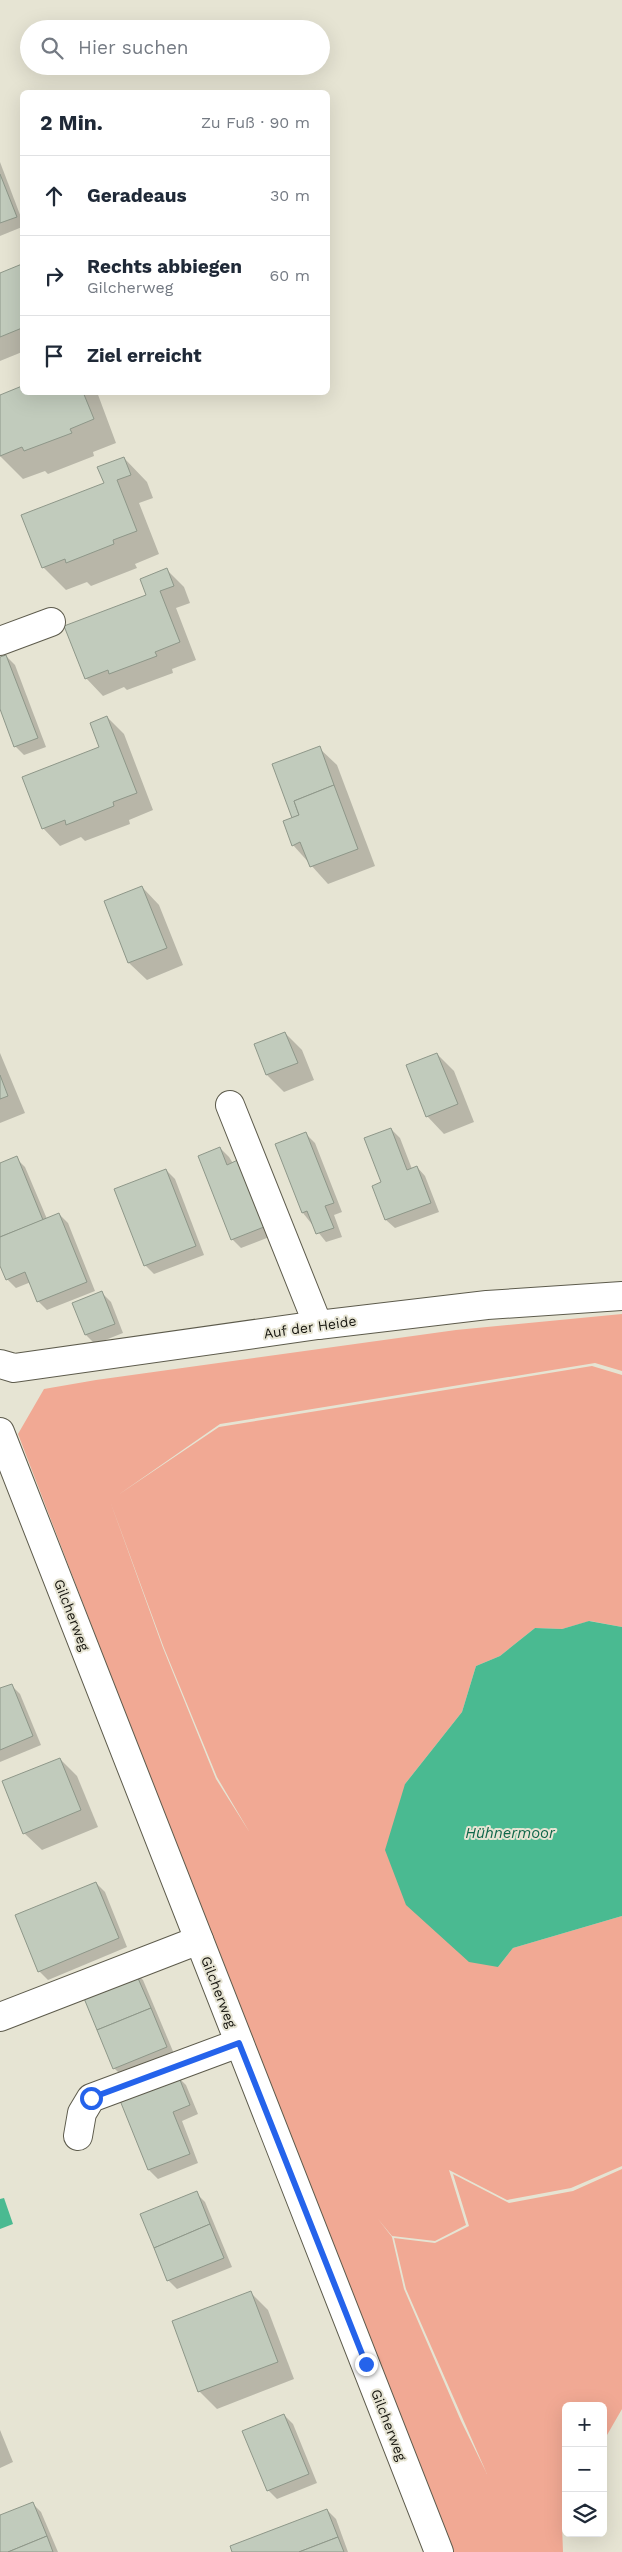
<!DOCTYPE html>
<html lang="de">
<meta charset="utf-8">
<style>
body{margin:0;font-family:"Work Sans",sans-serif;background:#f2f2f3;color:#1f2937}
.controls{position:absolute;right:15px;bottom:15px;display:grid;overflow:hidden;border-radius:8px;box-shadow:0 5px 20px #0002}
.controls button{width:45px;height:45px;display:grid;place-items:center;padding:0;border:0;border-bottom:1px solid #e0e1e3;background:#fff;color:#1f2937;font:25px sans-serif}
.stop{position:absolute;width:15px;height:15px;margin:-11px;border:4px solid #2563eb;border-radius:50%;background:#fff}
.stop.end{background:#2563eb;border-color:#fff;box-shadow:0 1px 5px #0008}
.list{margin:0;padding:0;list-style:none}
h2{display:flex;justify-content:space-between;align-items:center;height:65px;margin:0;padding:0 20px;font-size:21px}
h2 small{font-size:16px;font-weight:400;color:#747a83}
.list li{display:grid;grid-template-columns:32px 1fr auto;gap:15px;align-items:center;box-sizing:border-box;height:80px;padding:0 20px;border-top:1px solid #e0e1e3}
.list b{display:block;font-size:19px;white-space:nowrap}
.list p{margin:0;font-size:16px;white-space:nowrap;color:#747a83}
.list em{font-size:16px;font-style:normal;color:#747a83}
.icon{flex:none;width:28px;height:28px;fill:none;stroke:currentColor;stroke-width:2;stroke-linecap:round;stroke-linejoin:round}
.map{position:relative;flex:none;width:622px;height:2552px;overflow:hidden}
.search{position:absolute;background:#fff;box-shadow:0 5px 20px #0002;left:20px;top:20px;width:310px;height:55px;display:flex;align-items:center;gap:12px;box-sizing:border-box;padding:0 18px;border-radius:28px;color:#747a83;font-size:19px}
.panel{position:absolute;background:#fff;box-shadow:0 5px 20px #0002;left:20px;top:90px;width:310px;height:305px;border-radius:8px}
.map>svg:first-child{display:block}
</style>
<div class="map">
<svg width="622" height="2552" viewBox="0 0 622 2552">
<rect width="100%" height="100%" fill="#e6e4d3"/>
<path fill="#f1a994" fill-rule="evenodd" d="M622 1314V1371L595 1363 220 1424 118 1495 219 1427 592 1366 622 1375V1627L590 1621 562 1629 535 1628 500 1656 476 1666 462 1712 405 1784 498 1967 513 1948 622 1916V2166L571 2188 507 2200 449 2170 466 2225 435 2241 392 2236 378 2219 392 2237 404 2289 461 2421 487 2474 406 2289 394 2238 435 2243 469 2226 453 2174 509 2203 573 2191 622 2169V2409L603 2442V2406H566V2519L562 2526 563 2552H450L274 2101 18 1434 44 1389 96 1380 456 1330ZM110 1501 164 1648 217 1777 250 1833 216 1779 163 1648Z"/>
<g fill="#4aba91">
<polygon points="589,1621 622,1627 622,1916 513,1948 498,1967 469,1962 406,1905 385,1850 405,1784 462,1712 476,1666 500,1656 535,1628 562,1629"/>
<polygon points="4,2198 13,2224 0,2229 0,2199"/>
</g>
<g fill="#0003">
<polygon points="0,162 22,220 22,227 0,236"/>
<polygon points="22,266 22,352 0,361 0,274"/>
<polygon points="22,388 22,392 97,392 116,443 93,452 94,456 48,474 45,471 23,479 0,456 0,396"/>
<polygon points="124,458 147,482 153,498 139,503 159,554 135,564 137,568 91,586 87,582 66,590 43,567"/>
<polygon points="167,570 184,587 190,603 176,608 196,660 172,669 173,673 127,690 124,687 103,696 86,678"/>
<polygon points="6,656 15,665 46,747 24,755 15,746 0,706 0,659"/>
<polygon points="107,717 124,734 153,810 129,820 130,824 85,841 81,837 60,846 43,828 101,747"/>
<polygon points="319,748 337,765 375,866 328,884 293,845 293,818"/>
<polygon points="142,887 159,905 183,965 147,980 129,963 105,901"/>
<polygon points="285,1033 302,1050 314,1080 284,1092 267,1075"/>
<polygon points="0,1053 25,1113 0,1123"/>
<polygon points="437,1054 454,1071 474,1122 444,1134 427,1116"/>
<polygon points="391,1129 400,1138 412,1169 417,1167 425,1176 439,1212 395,1228 386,1220 383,1183"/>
<polygon points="306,1134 315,1143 342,1212 334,1215 342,1237 326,1242 303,1213"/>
<polygon points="220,1148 229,1157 277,1234 241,1248 232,1239"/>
<polygon points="16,1158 25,1167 47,1219 59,1214 68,1223 95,1291 47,1310 38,1301 31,1282 16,1288 7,1279 0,1262 0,1164"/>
<polygon points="166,1170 175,1179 204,1255 154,1274 145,1265"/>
<polygon points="102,1293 111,1302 123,1333 95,1344 86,1335 74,1303"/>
<polygon points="11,1685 20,1694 41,1745 0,1762 0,1690"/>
<polygon points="60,1759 77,1776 98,1827 42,1850 24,1833"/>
<polygon points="96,1883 105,1892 127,1947 48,1980 39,1971"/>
<polygon points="134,1971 143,1980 175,2056 123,2077 114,2068"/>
<polygon points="177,2076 186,2085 198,2114 182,2121 198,2163 158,2179 149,2170"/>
<polygon points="196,2193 205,2202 232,2267 177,2289 168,2280"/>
<polygon points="251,2293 268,2310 294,2379 217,2409 199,2391"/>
<polygon points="284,2415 293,2424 317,2483 277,2499 268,2490"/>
<polygon points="0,2430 13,2462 0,2468"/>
<polygon points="32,2503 41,2512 58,2552 0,2552 0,2516"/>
<polygon points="327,2510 336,2519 348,2552 234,2552"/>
</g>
<g fill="#c1cbbc" stroke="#8e9789">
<polygon points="0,174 17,217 0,223"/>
<polygon points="22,264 22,328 0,337 0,273"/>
<polygon points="22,386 22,392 83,392 94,419 70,429 72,433 24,451 22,447 0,456 0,395"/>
<polygon points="124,457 131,475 117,480 137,531 113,540 114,544 66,563 65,559 42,568 21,515 104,483 97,467"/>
<polygon points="167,568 174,586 160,591 180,642 155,652 157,656 109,674 108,670 85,679 64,626 146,595 140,579"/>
<polygon points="6,655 38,738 14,747 0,709 0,657"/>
<polygon points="107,716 137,793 113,802 114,806 66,825 65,820 42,829 22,777 99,747 90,723"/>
<polygon points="320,746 334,785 294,801 299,815 292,818 272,764"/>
<polygon points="334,785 358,849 310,867 300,842 292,846 283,821 299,815 294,801"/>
<polygon points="142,886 167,948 128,963 104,901"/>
<polygon points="285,1032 298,1063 266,1075 254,1044"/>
<polygon points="437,1053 458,1104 426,1117 406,1065"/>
<polygon points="0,1075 8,1096 0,1099"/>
<polygon points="391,1128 407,1170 417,1166 431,1203 385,1220 372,1186 381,1182 364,1138"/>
<polygon points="306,1132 334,1203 325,1206 334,1228 316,1234 307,1211 302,1213 275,1144"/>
<polygon points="220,1147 227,1165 242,1158 269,1225 231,1240 198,1156"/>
<polygon points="17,1156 43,1220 0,1237 0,1163"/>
<polygon points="166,1169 196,1246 144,1266 114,1189"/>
<polygon points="59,1213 87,1282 37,1302 25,1272 6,1280 0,1266 0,1237"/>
<polygon points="102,1291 115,1324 85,1335 72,1303"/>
<polygon points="12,1684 33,1736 0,1750 0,1688"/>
<polygon points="60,1758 81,1810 23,1834 2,1781"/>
<polygon points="96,1882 119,1938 38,1972 15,1915"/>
<polygon points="134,1969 151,2008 97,2030 81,1991"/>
<polygon points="151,2008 167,2047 113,2069 97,2030"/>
<polygon points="178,2075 190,2105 173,2112 190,2154 148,2170 119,2098"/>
<polygon points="197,2191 210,2224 154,2248 140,2214"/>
<polygon points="210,2224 224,2258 167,2281 154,2248"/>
<polygon points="251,2291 278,2362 198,2392 172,2321"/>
<polygon points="284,2414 309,2474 267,2491 242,2431"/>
<polygon points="33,2502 47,2536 8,2552 0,2552 0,2515"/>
<polygon points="327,2509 338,2537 299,2552 232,2552 230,2546"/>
<polygon points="47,2536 53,2552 8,2552"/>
<polygon points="338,2537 344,2552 299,2552"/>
</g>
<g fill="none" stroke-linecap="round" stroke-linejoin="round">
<g stroke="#5d5b4c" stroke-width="30">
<g id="minor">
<polyline points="0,641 51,622"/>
<polyline points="230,1105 318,1325"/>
<polyline points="0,1364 14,1368 318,1325 487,1305 622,1296"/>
<polyline points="0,1432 439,2552"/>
<polyline points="0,2017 199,1940"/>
<polyline points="78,2136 82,2113 91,2098 239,2043"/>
</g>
</g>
<use href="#minor" stroke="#fff" stroke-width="28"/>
</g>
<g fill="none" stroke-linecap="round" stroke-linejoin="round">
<polyline stroke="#2563eb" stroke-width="6" points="91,2098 239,2043 366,2364"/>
</g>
<g text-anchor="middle" stroke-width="4" stroke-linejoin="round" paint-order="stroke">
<g font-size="14" fill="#15140e" stroke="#e6e4d3">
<text transform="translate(310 1327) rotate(-8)" y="5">Auf der Heide</text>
<text transform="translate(72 1615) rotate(69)" y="5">Gilcherweg</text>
<text transform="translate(219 1992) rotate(69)" y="5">Gilcherweg</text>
<text transform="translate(389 2425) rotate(69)" y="5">Gilcherweg</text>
</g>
<g font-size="15" font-style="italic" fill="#0f664a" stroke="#e6e4d3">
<text x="510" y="1838">Hühnermoor</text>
</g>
</g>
</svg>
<div class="controls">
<button>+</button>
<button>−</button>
<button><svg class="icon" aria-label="layers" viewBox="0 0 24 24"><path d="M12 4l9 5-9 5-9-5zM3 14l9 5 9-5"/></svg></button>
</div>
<div class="stop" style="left:91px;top:2098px"></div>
<div class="stop end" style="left:366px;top:2364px"></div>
<div class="search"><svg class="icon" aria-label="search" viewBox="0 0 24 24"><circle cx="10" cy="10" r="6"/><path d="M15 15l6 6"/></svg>Hier suchen</div>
<section class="panel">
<h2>2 Min.<small>Zu Fuß · 90 m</small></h2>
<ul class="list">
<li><svg class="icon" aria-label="ahead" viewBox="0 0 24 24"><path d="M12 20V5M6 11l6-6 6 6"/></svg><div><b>Geradeaus</b></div><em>30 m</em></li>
<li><svg class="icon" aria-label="right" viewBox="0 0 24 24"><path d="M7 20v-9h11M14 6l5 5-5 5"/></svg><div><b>Rechts abbiegen</b><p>Gilcherweg</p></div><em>60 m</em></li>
<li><svg class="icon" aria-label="arrive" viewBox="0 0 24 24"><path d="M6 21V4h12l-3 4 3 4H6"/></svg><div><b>Ziel erreicht</b></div></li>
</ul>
</section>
</div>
